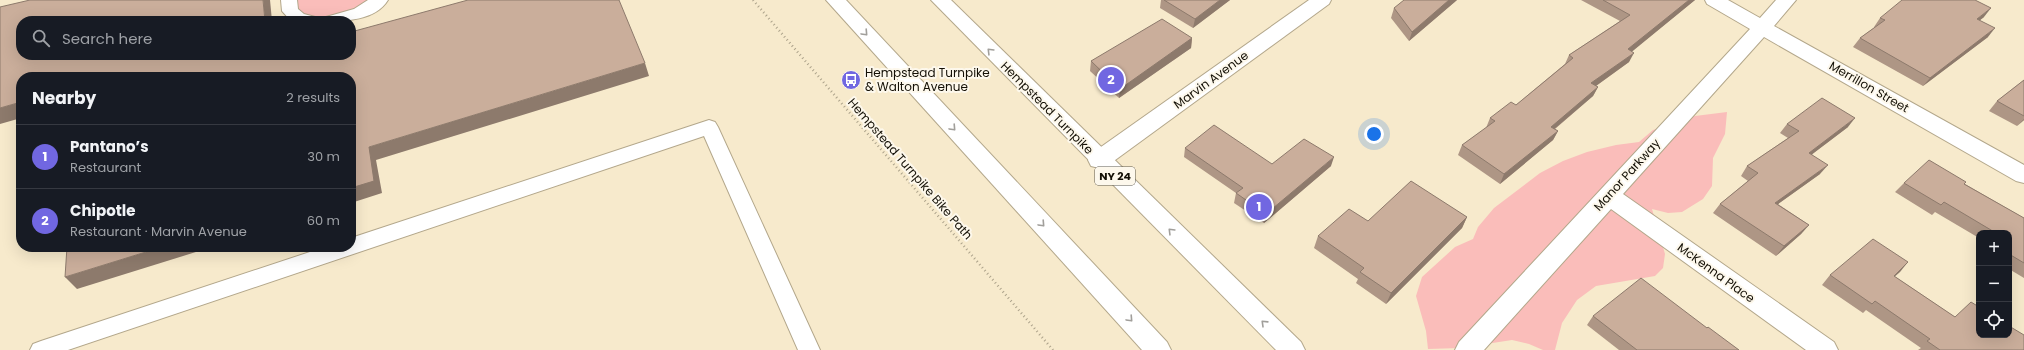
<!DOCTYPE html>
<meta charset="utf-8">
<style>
body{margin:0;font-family:Poppins,sans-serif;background:#20242c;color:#f1f3f6}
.controls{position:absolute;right:12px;bottom:12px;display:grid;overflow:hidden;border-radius:8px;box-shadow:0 4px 16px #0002}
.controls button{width:36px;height:36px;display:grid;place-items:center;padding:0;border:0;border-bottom:1px solid #363941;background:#171b24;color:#f1f3f6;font:20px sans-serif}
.you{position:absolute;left:1374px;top:134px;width:14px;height:14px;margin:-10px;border:3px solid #fff;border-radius:50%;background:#1a73e8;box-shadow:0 0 0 6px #1a73e833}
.badge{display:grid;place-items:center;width:26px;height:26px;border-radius:50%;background:#7167e1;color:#fff;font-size:13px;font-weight:700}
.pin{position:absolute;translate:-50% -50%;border:2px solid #fff;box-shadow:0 1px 4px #0006}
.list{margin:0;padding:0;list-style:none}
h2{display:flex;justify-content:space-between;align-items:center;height:52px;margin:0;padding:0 16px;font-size:17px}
h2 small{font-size:13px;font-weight:400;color:#9ea1a6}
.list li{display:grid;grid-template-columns:26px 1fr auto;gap:12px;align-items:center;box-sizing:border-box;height:64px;padding:0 16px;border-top:1px solid #363941}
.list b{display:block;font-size:15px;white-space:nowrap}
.list p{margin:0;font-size:13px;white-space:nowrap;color:#9ea1a6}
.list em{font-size:13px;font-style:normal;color:#9ea1a6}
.icon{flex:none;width:22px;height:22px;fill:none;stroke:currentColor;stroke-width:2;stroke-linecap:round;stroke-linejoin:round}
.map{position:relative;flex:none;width:2024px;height:350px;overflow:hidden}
.search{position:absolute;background:#171b24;box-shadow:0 4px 16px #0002;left:16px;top:16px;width:340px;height:44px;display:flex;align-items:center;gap:10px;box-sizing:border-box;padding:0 14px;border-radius:16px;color:#9ea1a6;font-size:15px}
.panel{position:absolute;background:#171b24;box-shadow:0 4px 16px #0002;left:16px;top:72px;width:340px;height:180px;border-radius:16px}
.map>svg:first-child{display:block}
</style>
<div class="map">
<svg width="2024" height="350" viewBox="0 0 2024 350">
<rect width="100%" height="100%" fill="#f7eacc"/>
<g fill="#fabdba">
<polygon points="289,0 380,0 343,19 309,21"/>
<polygon points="1727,112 1725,134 1713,158 1712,186 1703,199 1682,212 1668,213 1652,209 1665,254 1663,268 1655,276 1596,286 1577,300 1562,323 1555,350 1543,350 1529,344 1512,340 1460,348 1428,349 1426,331 1416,296 1422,277 1455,247 1473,239 1478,227 1494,208 1540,173 1563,161 1587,152 1616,145 1639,142 1653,130 1695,116"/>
</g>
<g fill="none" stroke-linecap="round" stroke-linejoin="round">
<g stroke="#b3a78b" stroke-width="2">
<g id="service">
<polygon points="281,0 297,0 298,9 304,14 315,17 317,21 291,21 282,11"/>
<path d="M368 0H388C375 21 345 21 324 21L326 17 354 9Z"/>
<polygon points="709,120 715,122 718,127 820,350 798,350 704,136 68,350 30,350 33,344 41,341 325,247 351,247 351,238"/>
</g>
</g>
<g stroke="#b3a78b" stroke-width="2">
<g id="minor">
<polygon points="1309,0 1331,0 1329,4 1107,166 1099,168 1091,166 1088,160 1091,154"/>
<polygon points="1705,0 1728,0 1760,18 1776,0 1796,0 1774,26 2024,165 2024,183 2016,181 1764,37 1623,194 1834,342 1838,350 1806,350 1611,209 1484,350 1455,350 1459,342 1750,29 1707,4"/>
</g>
</g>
<g stroke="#b3a78b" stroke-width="2">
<g id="primary">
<polygon points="826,0 846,0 1167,342 1171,350 1142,350"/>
<polygon points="931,0 951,0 1301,342 1305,350 1276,350"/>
</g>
</g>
<polyline stroke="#aca28a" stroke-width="2.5" stroke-dasharray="1 3" stroke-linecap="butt" points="753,0 1053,350"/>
<use href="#service" fill="#fff" fill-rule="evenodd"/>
<use href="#minor" fill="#fff" fill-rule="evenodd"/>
<use href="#primary" fill="#fff" fill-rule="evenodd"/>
</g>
<g fill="#ae9685">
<polygon points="1161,0 1230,0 1193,28 1160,8"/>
<polygon points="1457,0 1409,41 1391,18 1394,8"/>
<polygon points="1581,0 1695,0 1632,51 1629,62 1596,86 1598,87 1593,96 1555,129 1558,131 1553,140 1500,184 1458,155 1462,145 1486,128 1490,118 1516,105 1565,64 1569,55 1620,21"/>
<polygon points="1984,17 1980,20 1988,37 1923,86 1853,47 1860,38 1875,27 1874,27 1880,18"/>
<polygon points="1192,38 1191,48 1119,98 1090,71 1091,61"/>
<polygon points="2024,80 2024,120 2017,126 1989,111 1997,101"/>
<polygon points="1787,124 1848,127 1812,154 1820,174 1778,204 1809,225 1801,234 1776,256 1713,213 1720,204 1748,181 1741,176 1747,166 1788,138 1780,133"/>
<polygon points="1185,148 1272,164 1331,166 1264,223 1234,203 1236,193 1184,157"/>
<polygon points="1904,183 1965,184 2024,218 2024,278 2009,269 2009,233 1979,233 1979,238 1935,212 1932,215 1895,192"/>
<polygon points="1467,217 1462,228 1386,304 1356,283 1358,279 1314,248 1318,236 1368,221"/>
<polygon points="1908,262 1894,276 1955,317 2024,350 1918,350 1921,348 1866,310 1863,313 1822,285 1830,275"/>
<polygon points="1593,316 1707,328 1739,350 1619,350 1587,325"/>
</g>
<g fill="#8d7a6c">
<polygon points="263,0 270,0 272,21 265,21"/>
<polygon points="1220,0 1230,0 1193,28 1195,19"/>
<polygon points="1449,0 1457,0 1409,41 1412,32"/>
<polygon points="1689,0 1695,0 1623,59 1628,49"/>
<polygon points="1991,8 1984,17 1970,28 1977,19"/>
<polygon points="1995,28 1988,37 1923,86 1930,78"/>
<polygon points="1192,38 1191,48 1119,98 1120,89"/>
<polygon points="1634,53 1629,62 1586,93 1591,83"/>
<polygon points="645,63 649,76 376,160 382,193 351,203 351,188 369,147"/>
<polygon points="1598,87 1593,96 1546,136 1551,127"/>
<polygon points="21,102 21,118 0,124 0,108"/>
<polygon points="1855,118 1848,127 1802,162 1809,153"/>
<polygon points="2024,119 2024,120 2017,126"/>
<polygon points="1558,131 1553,140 1500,184 1504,174"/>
<polygon points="1334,157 1331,166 1264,223 1266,214"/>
<polygon points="1828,165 1820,174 1767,212 1775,203"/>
<polygon points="1467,217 1462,228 1386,304 1391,293"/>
<polygon points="1809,225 1801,234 1776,256 1784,246"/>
<polygon points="162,247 212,247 77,289 65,277"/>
<polygon points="1908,262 1900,272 1885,285"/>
</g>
<g fill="#caae9b" stroke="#8d7a6c">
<polygon points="30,0 263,0 265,21 21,21 21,55 351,55 351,32 468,0 619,0 645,63 369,147 374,181 351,188 351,77 21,77 21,102 0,108 0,7"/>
<polygon points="1164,0 1220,0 1195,19"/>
<polygon points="1404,0 1449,0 1412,32 1394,8"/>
<polygon points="1603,0 1689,0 1628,49 1634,53 1591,83 1598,87 1551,127 1558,131 1504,174 1462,145 1495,121 1490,118 1511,102 1516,105 1573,58 1569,55 1630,15"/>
<polygon points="1902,0 1975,0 1991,8 1977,19 1995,28 1930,78 1860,38 1885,20 1880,18"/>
<polygon points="1162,19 1192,38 1120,89 1091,61"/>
<polygon points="2024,80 2024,116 1997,101"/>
<polygon points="1822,98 1855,118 1809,153 1828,165 1775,203 1809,225 1784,246 1720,204 1758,173 1747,166 1799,131 1787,124"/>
<polygon points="1214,125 1272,164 1304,139 1334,157 1266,214 1236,193 1243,188 1185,148"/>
<polygon points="1929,160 1966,182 1964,184 2024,218 2024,263 2009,254 2009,233 1996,233 1944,202 1941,205 1904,183"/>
<polygon points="1411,181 1467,217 1391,293 1360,272 1364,268 1318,236 1349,209 1368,221"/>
<polygon points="1873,239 1908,262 1894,276 1955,317 1971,302 1979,307 1979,335 2009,335 2009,326 2024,335 2024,350 1940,350 1927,341 1930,339 1875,301 1872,304 1830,275"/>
<polygon points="67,247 162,247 65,277"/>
<polygon points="1641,278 1707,328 1708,327 1739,350 1637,350 1593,316"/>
</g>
<defs><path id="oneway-chevron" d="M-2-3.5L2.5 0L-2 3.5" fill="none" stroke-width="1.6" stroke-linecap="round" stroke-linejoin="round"/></defs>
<g stroke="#a19f9b">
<use href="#oneway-chevron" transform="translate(865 33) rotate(47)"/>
<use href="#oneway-chevron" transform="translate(990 51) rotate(-135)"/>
<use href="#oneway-chevron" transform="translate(953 128) rotate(47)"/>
<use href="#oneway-chevron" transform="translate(1042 224) rotate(47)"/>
<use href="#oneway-chevron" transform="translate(1171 231) rotate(-135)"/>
<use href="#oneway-chevron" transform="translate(1130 319) rotate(47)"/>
<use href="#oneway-chevron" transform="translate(1264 323) rotate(-136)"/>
</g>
<defs>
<g id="bus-disc" transform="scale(1)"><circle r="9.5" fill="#7167e1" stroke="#fdf8ec"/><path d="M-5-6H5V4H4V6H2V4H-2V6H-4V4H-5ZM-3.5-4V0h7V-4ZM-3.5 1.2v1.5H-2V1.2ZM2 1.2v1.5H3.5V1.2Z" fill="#fff"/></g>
</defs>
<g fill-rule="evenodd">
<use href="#bus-disc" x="851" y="80"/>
</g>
<g text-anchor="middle" stroke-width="4" stroke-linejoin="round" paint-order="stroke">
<rect fill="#fdf8ec" stroke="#5a564b" stroke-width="1" x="1095" y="167" width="40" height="18" rx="3"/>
<g font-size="11" font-weight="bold" fill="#141006">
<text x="1115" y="180">NY 24</text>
</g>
<g font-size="12" fill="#141006" stroke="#fdf8ec" text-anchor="start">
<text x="865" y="77">Hempstead Turnpike<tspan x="865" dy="14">&amp; Walton Avenue</tspan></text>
</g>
<g font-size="12" fill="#141006" stroke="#fdf8ec">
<text transform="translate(1211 80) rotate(-36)" y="4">Marvin Avenue</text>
<text transform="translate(1869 87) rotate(30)" y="4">Merrillon Street</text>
<text transform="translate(1047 108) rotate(45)" y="4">Hempstead Turnpike</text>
<text transform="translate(910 169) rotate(49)" y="4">Hempstead Turnpike Bike Path</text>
<text transform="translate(1627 175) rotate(-48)" y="4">Manor Parkway</text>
<text transform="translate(1716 273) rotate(36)" y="4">McKenna Place</text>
</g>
</g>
</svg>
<div class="controls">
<button>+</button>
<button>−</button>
<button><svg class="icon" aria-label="locate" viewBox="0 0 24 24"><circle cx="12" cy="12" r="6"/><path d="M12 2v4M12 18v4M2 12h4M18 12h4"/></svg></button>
</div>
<div class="you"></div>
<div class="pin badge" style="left:1259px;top:207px">1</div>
<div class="pin badge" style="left:1111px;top:80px">2</div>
<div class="search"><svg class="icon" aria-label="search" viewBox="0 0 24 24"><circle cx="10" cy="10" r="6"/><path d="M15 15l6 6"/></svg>Search here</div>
<section class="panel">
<h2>Nearby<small>2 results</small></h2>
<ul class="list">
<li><span class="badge">1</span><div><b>Pantano’s</b><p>Restaurant</p></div><em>30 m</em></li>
<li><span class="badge">2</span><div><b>Chipotle</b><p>Restaurant · Marvin Avenue</p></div><em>60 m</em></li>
</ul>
</section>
</div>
